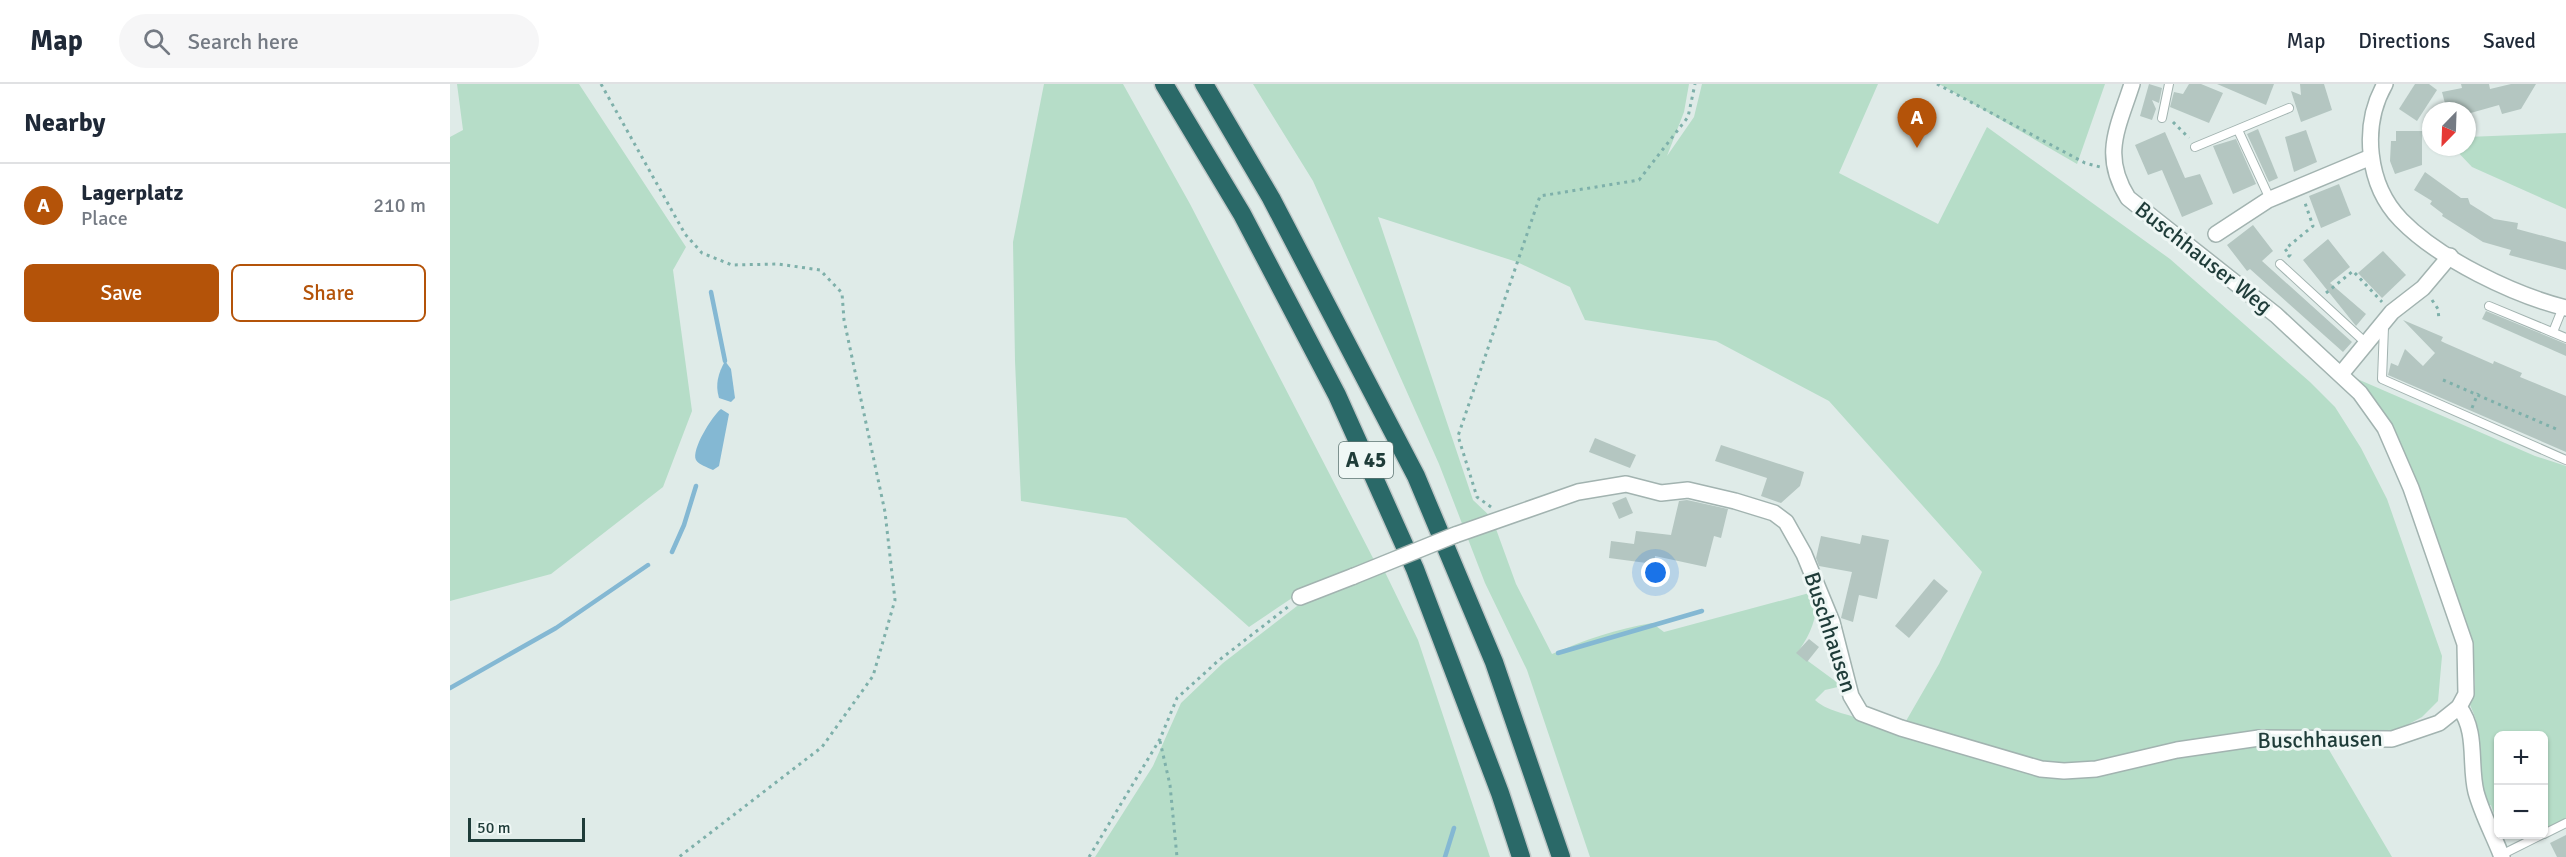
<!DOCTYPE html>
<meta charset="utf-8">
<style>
body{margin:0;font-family:Signika,sans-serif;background:#f6f6f7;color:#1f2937}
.controls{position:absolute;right:18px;bottom:18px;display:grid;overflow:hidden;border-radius:9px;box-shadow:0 2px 4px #0004}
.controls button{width:54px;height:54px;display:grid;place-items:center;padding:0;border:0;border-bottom:2px solid #e0e1e3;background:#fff;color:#1f2937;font:30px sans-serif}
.compass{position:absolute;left:1972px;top:18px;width:54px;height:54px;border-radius:50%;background:#fff;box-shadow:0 2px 4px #0004;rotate:203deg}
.scale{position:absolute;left:18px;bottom:15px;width:117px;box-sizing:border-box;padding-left:6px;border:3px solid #1f3c39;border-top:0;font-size:16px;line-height:21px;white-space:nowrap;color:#1f3c39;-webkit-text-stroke:4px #eff7f5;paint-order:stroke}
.you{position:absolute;left:1206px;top:489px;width:21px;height:21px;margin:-15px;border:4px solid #fff;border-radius:50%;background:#1a73e8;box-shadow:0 0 0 9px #1a73e833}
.badge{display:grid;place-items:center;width:39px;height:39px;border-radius:50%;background:#b45309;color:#fff;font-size:20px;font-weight:700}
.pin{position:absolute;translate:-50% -50px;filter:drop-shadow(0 2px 3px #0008)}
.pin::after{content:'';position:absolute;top:32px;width:21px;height:18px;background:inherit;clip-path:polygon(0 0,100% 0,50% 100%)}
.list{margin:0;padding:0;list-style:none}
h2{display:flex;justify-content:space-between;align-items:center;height:78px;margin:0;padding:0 24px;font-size:26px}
h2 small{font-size:20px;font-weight:400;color:#747a83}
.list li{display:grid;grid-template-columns:39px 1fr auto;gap:18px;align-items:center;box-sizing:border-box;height:84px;padding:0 24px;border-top:2px solid #e0e1e3}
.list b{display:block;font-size:22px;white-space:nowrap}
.list p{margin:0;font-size:20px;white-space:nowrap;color:#747a83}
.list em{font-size:20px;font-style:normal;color:#747a83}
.actions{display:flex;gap:12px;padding:18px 24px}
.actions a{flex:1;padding:14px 0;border:2px solid #b45309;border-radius:9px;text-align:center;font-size:21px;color:#b45309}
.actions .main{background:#b45309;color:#fff}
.icon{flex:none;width:33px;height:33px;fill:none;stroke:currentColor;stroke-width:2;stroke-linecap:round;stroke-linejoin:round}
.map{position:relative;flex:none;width:2116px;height:773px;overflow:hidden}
header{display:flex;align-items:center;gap:36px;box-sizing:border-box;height:84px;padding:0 30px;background:#fff;border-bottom:2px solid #e0e1e3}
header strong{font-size:28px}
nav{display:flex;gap:33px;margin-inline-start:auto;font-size:21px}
.search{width:420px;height:54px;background:#f6f6f7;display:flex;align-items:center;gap:15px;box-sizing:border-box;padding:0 21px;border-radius:33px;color:#747a83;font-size:22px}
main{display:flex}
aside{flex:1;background:#fff}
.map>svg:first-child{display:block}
</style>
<header>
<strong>Map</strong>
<div class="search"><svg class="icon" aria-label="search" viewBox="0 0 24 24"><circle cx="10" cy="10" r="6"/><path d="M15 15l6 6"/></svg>Search here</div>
<nav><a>Map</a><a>Directions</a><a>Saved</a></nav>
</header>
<main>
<aside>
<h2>Nearby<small></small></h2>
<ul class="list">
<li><span class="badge">A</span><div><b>Lagerplatz</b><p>Place</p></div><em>210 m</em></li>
</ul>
<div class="actions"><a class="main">Save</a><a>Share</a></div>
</aside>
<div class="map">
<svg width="2116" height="773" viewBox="0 0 2116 773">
<rect width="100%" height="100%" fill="#dfebe8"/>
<g fill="#b6ddc8">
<polygon points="7,0 129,0 236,163 223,186 242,327 213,403 101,490 0,517 0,53 13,46"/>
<polygon points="594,0 673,0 740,120 924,476 848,510 799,543 676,434 571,417 565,277 563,158"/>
<path d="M803 0H1239L1234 28 1217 72 1244 33 1252 0H1428L1389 89 1488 140 1537 43 1720 175 1860 298 1885 323 1911 364 1937 415 1992 572 1988 617 1972 633 1940 650 1870 648 1615 682 1590 678 1456 637 1489 580 1532 488 1379 317 1266 257 1135 236 1120 203 1067 178 928 133 1023 416 1042 434 1066 500 1102 570C1135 556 1166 545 1202 539L1214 548 1363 508C1372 527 1359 554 1347 569L1392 602 1375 606 1365 616C1380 630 1403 629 1420 640L1588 690 1810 660 1875 659 1942 773H1140L1077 586 1035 499 989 380 863 97Z"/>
<polygon points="1489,0 1655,0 1627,80"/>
<polygon points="2116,49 2116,125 2022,83 2003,63 2017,63 2017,53"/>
<path d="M1905 294 2085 372 2116 382V736L2094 747V652H2048V742L2041 721 2038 722C2026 688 2035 650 2020 621L2025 601 2023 569 2013 528 1956 373 1936 333Z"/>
<polygon points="933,484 968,556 1040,773 645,773 703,682 731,619 773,579 851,519"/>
</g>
<g fill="#84b8d3">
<path d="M275 277 281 285 285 314 281 318 269 314C265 300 268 290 275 277Z"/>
<path d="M271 325 279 330 269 382 263 386C257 383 249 381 246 376 241 366 262 332 271 325Z"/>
</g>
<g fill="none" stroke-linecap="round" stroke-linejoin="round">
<g stroke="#84b8d3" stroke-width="4.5">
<polyline points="261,208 275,277"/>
<polyline points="222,468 234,441 246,402"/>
<polyline points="1108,569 1252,527"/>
<polyline points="0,604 106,544 198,481"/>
<polyline points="995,773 1004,744"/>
</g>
</g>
<g fill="#b4c6c1">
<polygon points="1699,0 1712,4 1709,19 1702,16 1706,25 1702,36 1690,32"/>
<polygon points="1739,0 1751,0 1773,9 1759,39 1720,23 1724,8 1733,10"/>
<polygon points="1767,0 1824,0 1816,21"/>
<polygon points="1850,0 1874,0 1882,26 1851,38 1841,7 1851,11"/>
<polygon points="1965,0 1979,0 1987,6 1967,37 1949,25"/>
<polygon points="2011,0 2039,0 2040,5 2061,0 2086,0 2071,25 2052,30 2049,21 2017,30 2017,27 1997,27 1992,8 2012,4"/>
<polygon points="1808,45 1828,94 1819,98 1797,50"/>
<polygon points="1856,46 1867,78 1844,88 1835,53"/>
<polygon points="1946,47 1972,47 1972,81 1945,90 1940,77 1941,57 1946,57"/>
<polygon points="1715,48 1735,94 1750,90 1763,120 1732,133 1712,86 1698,91 1685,61"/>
<polygon points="1786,55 1806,100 1783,110 1763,62"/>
<polygon points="1975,88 2011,114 2018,114 2020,120 2044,135 2068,139 2067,145 2116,158 2116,186 2059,171 2061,166 2033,158 1992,132 1993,130 1980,120 1982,117 1964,106"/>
<polygon points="1889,100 1901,131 1871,144 1859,112"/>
<polygon points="1803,141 1823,167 1812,177 1902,258 1893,268 1800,185 1797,187 1777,161"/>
<polygon points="1878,155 1900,183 1880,199 1916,230 1906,242 1853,176"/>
<polygon points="1933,167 1956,191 1932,214 1908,189"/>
<polygon points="2036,227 2116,260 2116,272 2032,235"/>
<polygon points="1953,236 1993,253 1991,257 1995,259 2043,280 2044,277 2072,289 2070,293 2116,312 2116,368 1938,291 1941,279 1948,282 1955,265 1973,282 1985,269"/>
<polygon points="1145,354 1186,371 1180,384 1139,368"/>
<polygon points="1271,361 1354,388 1350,402 1331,419 1311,412 1317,394 1265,377"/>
<polygon points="1176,413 1183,429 1169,435 1162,419"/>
<polygon points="1237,416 1278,425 1271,454 1264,452 1256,483 1205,472 1204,480 1159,474 1161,457 1184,460 1186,447 1221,451 1229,417"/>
<polygon points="1412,451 1439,456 1427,515 1409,511 1403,538 1391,534 1402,488 1369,482 1366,474 1371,452 1410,460"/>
<polygon points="1484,495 1498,507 1459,554 1445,542"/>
<polygon points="1359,555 1369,563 1357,578 1346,569"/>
<polygon points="2116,751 2116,773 2107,773 2100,759"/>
</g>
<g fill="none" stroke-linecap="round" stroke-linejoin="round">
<g stroke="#a2b3b0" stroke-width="10">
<g id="lane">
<polyline points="1712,34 1719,0"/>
<polyline points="1788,46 1820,115"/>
<polyline points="1745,63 1839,24"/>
<polyline points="1830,180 1916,259"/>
<polyline points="2039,222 2116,254"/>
<polyline points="1934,243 1932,295 2116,376"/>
<polyline points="2103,248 2113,223"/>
<polyline points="2094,750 2116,739"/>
<polyline points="2051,771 2093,750"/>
</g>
</g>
<g stroke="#a2b3b0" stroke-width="18">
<g id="street">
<path d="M1935 0C1911 42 1917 101 1951 136 1989 175 2064 211 2116 224"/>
<polyline points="1766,150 1818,116 1921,73"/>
<polyline points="1891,290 1942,228 1973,204 2000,172"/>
<path d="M1005 451 1128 408 1176 400 1211 409 1238 406 1285 417 1324 429 1336 438 1354 470 1382 538 1401 612 1411 629 1451 644 1591 685 1614 687 1646 685 1727 666 1809 654 1942 655 1989 639 2009 623 2016 610 2015 560 1961 404 1935 344 1910 309 1826 231 1678 114C1651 71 1668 44 1682 0"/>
<polyline points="850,513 904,492"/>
<path d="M2009 623C2028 648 2019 680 2026 708 2032 730 2044 752 2052 773"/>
</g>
</g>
<g stroke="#c0c8c8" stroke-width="21">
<g id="highway">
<polyline points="714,0 792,130 887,311 965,485 1050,709 1071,773"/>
<polyline points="754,0 821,114 966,392 1044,578 1111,773"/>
</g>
</g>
<g stroke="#7eb0aa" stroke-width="3" stroke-dasharray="3 4.5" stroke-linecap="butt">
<polyline points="151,0 235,150 252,169 282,181 328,180 370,186 392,209 394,236 435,428 445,516 423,592 372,663 229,773"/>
<polyline points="1487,0 1635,79 1650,83"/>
<polyline points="1723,38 1739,54"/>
<polyline points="1838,173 1840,171 1835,165 1863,142 1854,116"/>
<polyline points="1876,209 1903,187 1932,218"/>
<polyline points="1982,216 1988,225 1989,236"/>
<polyline points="1993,296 2106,345"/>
<polyline points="2022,324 2028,309"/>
<polyline points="1041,423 1027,413 1008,352 1090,112 1189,96 1238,33 1245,0"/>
<polyline points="710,657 720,701 727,773"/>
<polyline points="639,773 710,655 727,614 768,577 839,522"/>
</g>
<use href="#lane" stroke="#fff" stroke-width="8"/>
<use href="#street" stroke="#fff" stroke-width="15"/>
<use href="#highway" stroke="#2a6968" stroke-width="18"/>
<g stroke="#a2b3b0" stroke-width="18" stroke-linecap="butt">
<polyline id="street-bridge" points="904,492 1005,451"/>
</g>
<use href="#street-bridge" stroke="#fff" stroke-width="15"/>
</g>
<g text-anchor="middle" stroke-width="6" stroke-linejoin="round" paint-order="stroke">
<rect fill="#eff7f5" stroke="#5d7471" stroke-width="1.5" x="889" y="358" width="54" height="36" rx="4.5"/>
<g font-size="21" font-weight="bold" fill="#1f3c39">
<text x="916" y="383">A 45</text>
</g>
<g font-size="22" fill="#1f3c39" stroke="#eff7f5">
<text transform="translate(1754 173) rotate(38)" y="8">Buschhauser Weg</text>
<text transform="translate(1381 548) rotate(72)" y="8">Buschhausen</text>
<text transform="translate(1870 655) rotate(-1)" y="8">Buschhausen</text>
</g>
</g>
</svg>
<div class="controls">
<button>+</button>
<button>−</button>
</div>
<svg class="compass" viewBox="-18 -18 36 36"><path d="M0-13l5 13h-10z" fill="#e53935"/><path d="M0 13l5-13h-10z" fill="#747a83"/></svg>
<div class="scale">50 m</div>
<div class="you"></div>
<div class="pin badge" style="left:1467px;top:64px">A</div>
</div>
</main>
